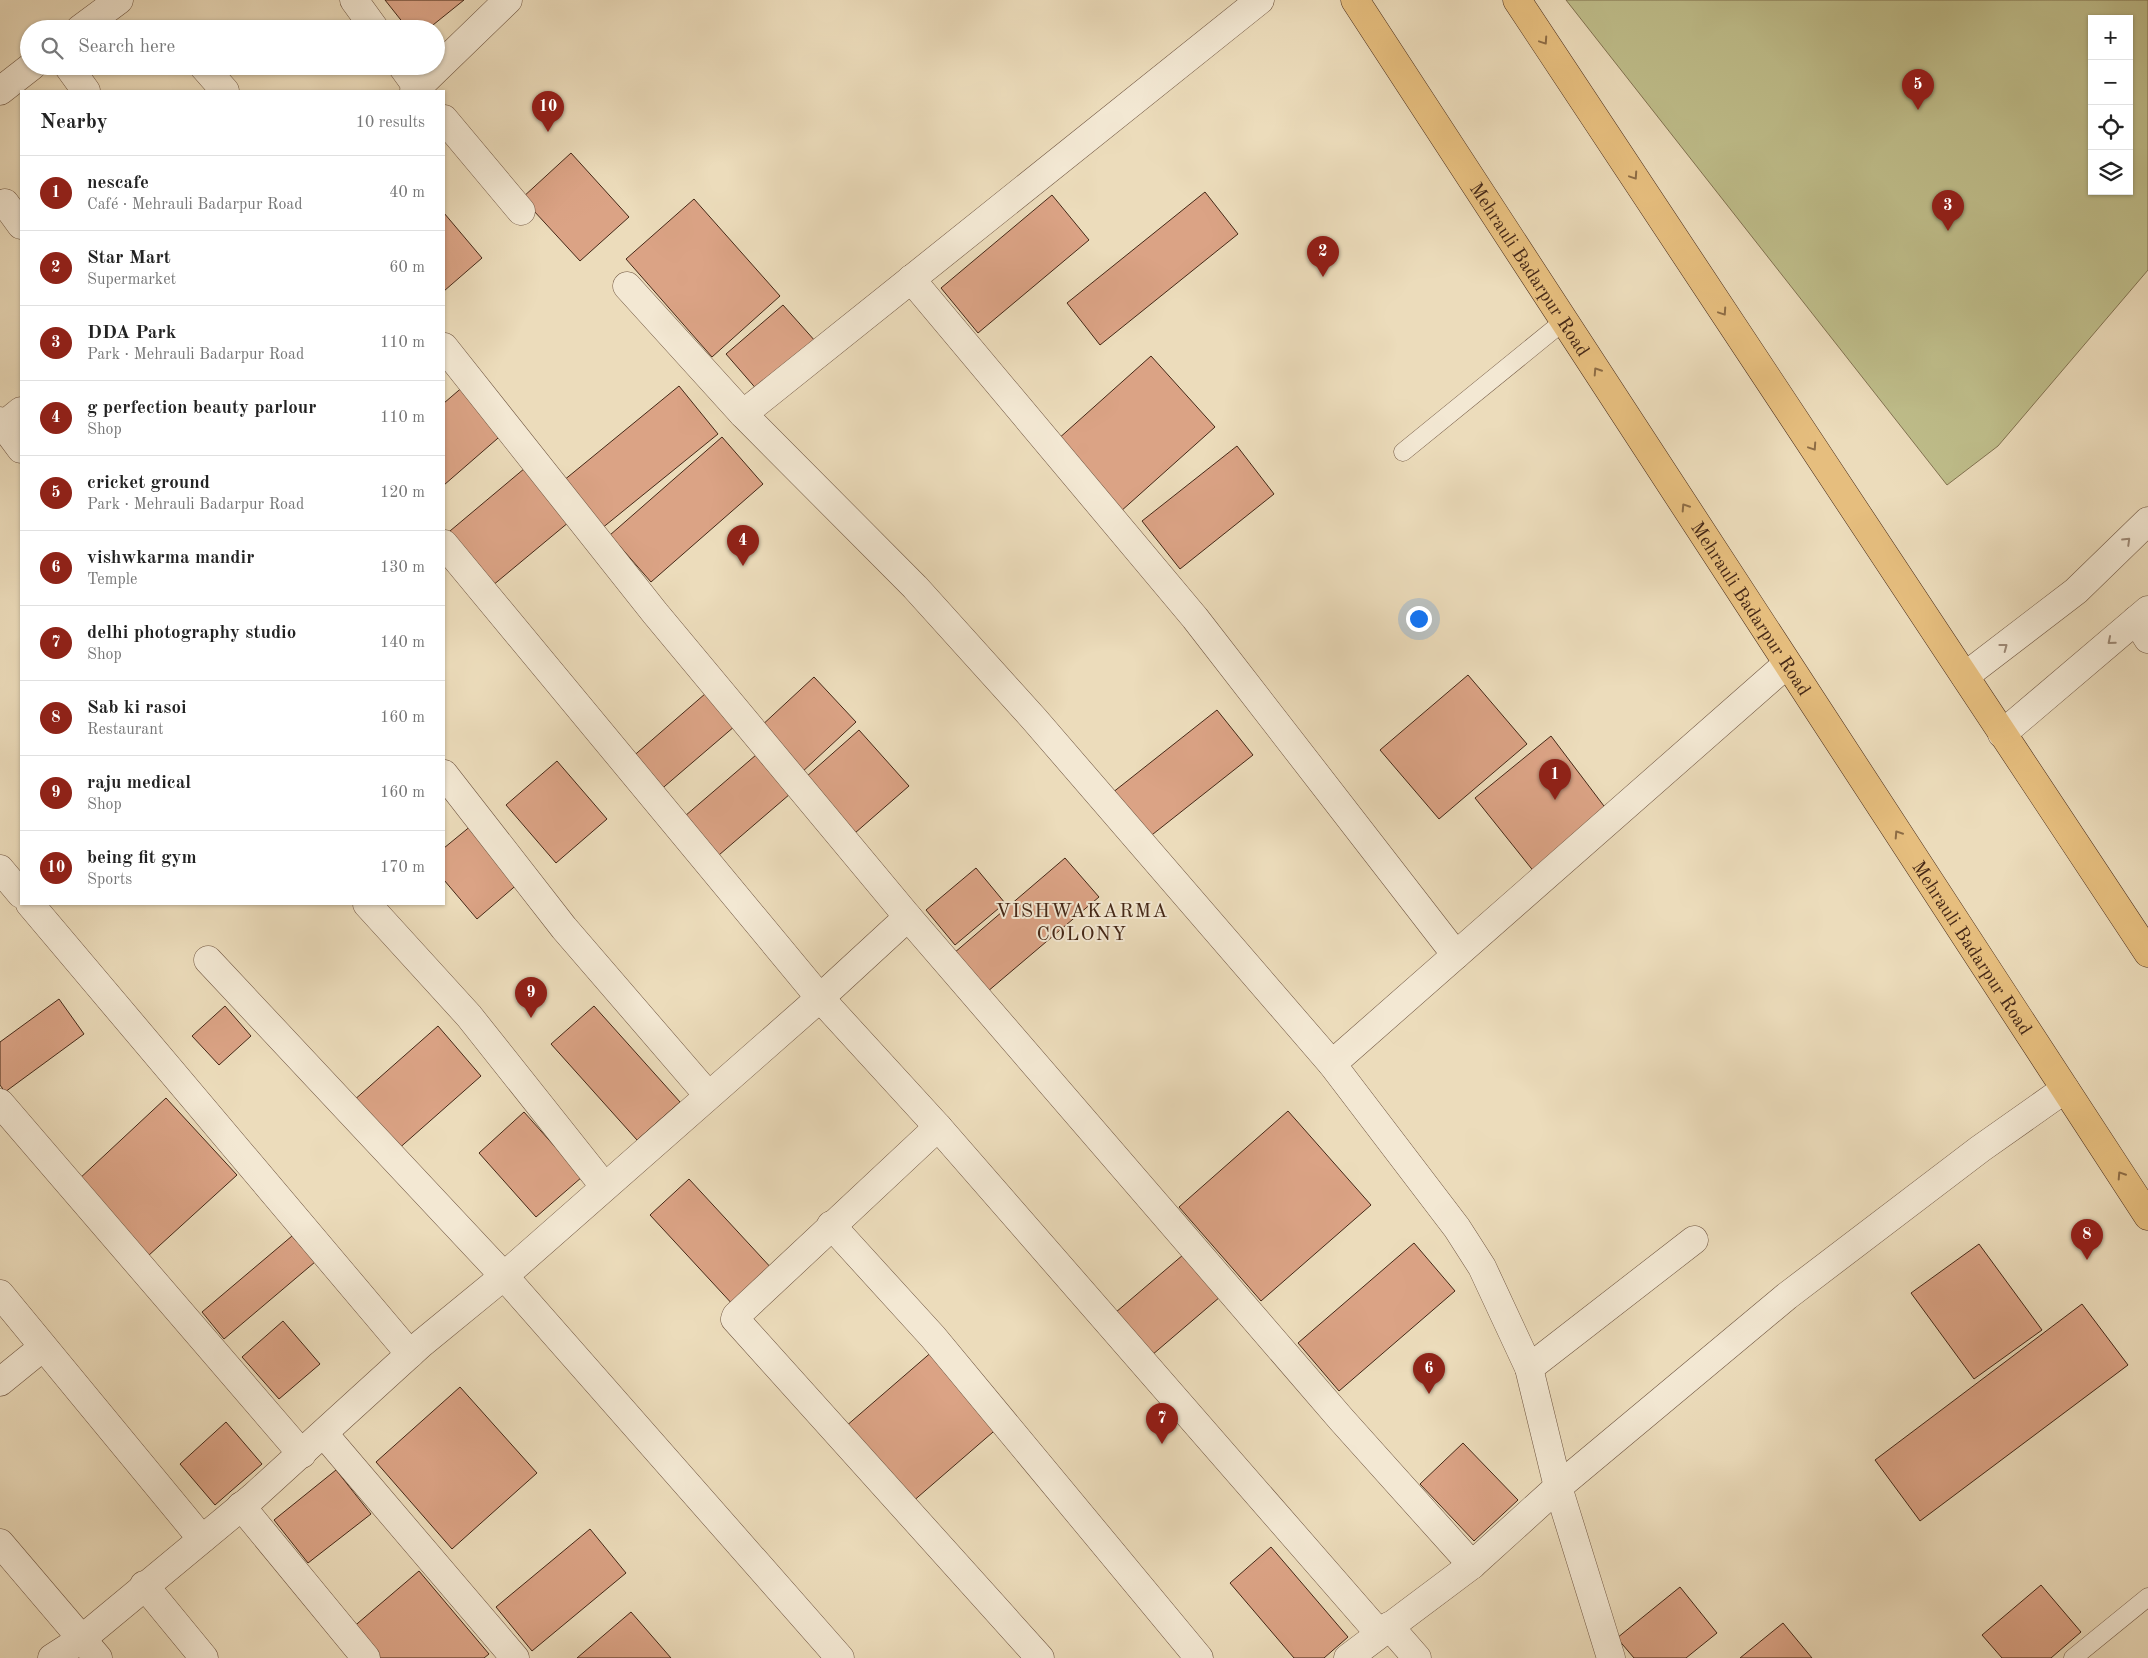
<!DOCTYPE html>
<meta charset="utf-8">
<style>
body{margin:0;font-family:"Old Standard TT",serif;background:#f6f6f6;color:#222}
.controls{position:absolute;right:15px;top:15px;display:grid;overflow:hidden;border-radius:0px;box-shadow:0 1px 4px #0004}
.controls button{width:45px;height:45px;display:grid;place-items:center;padding:0;border:0;border-bottom:1px solid #e0e0e0;background:#fff;color:#222;font:25px sans-serif}
.you{position:absolute;left:1418px;top:618px;width:18px;height:18px;margin:-12px;border:4px solid #fff;border-radius:50%;background:#1a73e8;box-shadow:0 0 0 8px #1a73e833}
.badge{display:grid;place-items:center;width:32px;height:32px;border-radius:50%;background:#8f2418;color:#fff;font-size:16px;font-weight:700}
.pin{position:absolute;translate:-50% -41px;filter:drop-shadow(0 1px 2px #0008)}
.pin::after{content:'';position:absolute;top:26px;width:18px;height:15px;background:inherit;clip-path:polygon(0 0,100% 0,50% 100%)}
.list{margin:0;padding:0;list-style:none}
h2{display:flex;justify-content:space-between;align-items:center;height:65px;margin:0;padding:0 20px;font-size:21px}
h2 small{font-size:16px;font-weight:400;color:#767676}
.list li{display:grid;grid-template-columns:32px 1fr auto;gap:15px;align-items:center;box-sizing:border-box;height:75px;padding:0 20px;border-top:1px solid #e0e0e0}
.list b{display:block;font-size:19px;white-space:nowrap}
.list p{margin:0;font-size:16px;white-space:nowrap;color:#767676}
.list em{font-size:16px;font-style:normal;color:#767676}
.icon{flex:none;width:28px;height:28px;fill:none;stroke:currentColor;stroke-width:2;stroke-linecap:round;stroke-linejoin:round}
.map{position:relative;flex:none;width:2148px;height:1658px;overflow:hidden}
.search{position:absolute;background:#fff;box-shadow:0 1px 4px #0004;left:20px;top:20px;width:425px;height:55px;display:flex;align-items:center;gap:12px;box-sizing:border-box;padding:0 18px;border-radius:28px;color:#767676;font-size:19px}
.panel{position:absolute;background:#fff;box-shadow:0 1px 4px #0004;left:20px;top:90px;width:425px;height:815px;border-radius:0px}
.map>svg:first-child{display:block}
</style>
<div class="map">
<svg width="2148" height="1658" viewBox="0 0 2148 1658">
<rect width="100%" height="100%" fill="#ecdcbb"/>
<filter id="stains"><feTurbulence type="fractalNoise" baseFrequency=".004" numOctaves="4"/><feColorMatrix values="0 0 0 0 .2 0 0 0 0 .09 0 0 0 0 .02 0 0 0 .5 -.17"/></filter>
<radialGradient id="worn" r=".72"><stop offset=".6" stop-color="#630" stop-opacity="0"/><stop offset="1" stop-color="#630" stop-opacity=".3"/></radialGradient>
<path fill="#bfbe8b" stroke="#827351" fill-rule="evenodd" d="M1566 0H2148V270L1998 446 1947 485ZM2092 19H2129V191H2092Z"/>
<g fill="#dba385" stroke="#452817">
<polygon points="385,0 464,0 428,29 408,29"/>
<polygon points="571,153 629,217 580,261 522,198"/>
<polygon points="1205,192 1238,234 1100,345 1067,303"/>
<polygon points="1052,195 1089,240 978,333 941,288"/>
<polygon points="694,199 780,296 712,357 626,259"/>
<polygon points="444,213 482,258 444,291"/>
<polygon points="783,305 816,342 759,392 726,354"/>
<polygon points="1151,356 1215,427 1120,512 1057,440"/>
<polygon points="465,385 505,432 444,485 444,403"/>
<polygon points="679,386 718,434 601,529 563,481"/>
<polygon points="722,437 763,484 651,582 610,535"/>
<polygon points="1237,446 1274,494 1180,569 1142,521"/>
<polygon points="531,463 575,517 486,591 444,536"/>
<polygon points="1468,675 1527,744 1439,819 1380,750"/>
<polygon points="814,677 856,722 801,773 759,728"/>
<polygon points="713,687 742,720 658,792 630,759"/>
<polygon points="1217,710 1253,755 1148,838 1112,793"/>
<polygon points="859,730 909,786 855,833 806,777"/>
<polygon points="1551,736 1610,814 1535,873 1475,798"/>
<polygon points="763,749 797,788 712,861 678,822"/>
<polygon points="557,761 607,819 556,863 506,805"/>
<polygon points="472,825 520,882 477,919 444,880 444,848"/>
<polygon points="1065,858 1099,897 987,992 954,953"/>
<polygon points="976,868 1005,903 955,945 926,910"/>
<polygon points="59,999 84,1034 5,1092 0,1085 0,1042"/>
<polygon points="225,1006 251,1036 219,1065 192,1036"/>
<polygon points="594,1006 680,1102 637,1140 551,1044"/>
<polygon points="438,1026 481,1076 396,1151 353,1101"/>
<polygon points="166,1098 237,1175 148,1256 78,1180"/>
<polygon points="1288,1111 1371,1205 1261,1301 1179,1207"/>
<polygon points="524,1112 582,1177 536,1217 479,1153"/>
<polygon points="689,1179 774,1271 735,1307 650,1215"/>
<polygon points="292,1236 315,1262 224,1339 202,1312"/>
<polygon points="1414,1243 1455,1291 1339,1391 1298,1343"/>
<polygon points="1979,1244 2042,1330 1974,1379 1911,1293"/>
<polygon points="1190,1249 1227,1291 1145,1361 1109,1318"/>
<polygon points="2082,1304 2128,1365 1920,1521 1875,1460"/>
<polygon points="283,1321 320,1364 279,1399 242,1357"/>
<polygon points="934,1350 1000,1426 911,1503 845,1427"/>
<polygon points="460,1387 537,1473 452,1549 376,1462"/>
<polygon points="226,1422 262,1464 215,1505 180,1464"/>
<polygon points="1463,1443 1518,1500 1474,1541 1420,1484"/>
<polygon points="336,1470 371,1514 308,1563 274,1520"/>
<polygon points="590,1529 626,1573 532,1651 496,1607"/>
<polygon points="1271,1547 1348,1637 1324,1658 1294,1658 1230,1583"/>
<polygon points="419,1571 489,1654 484,1658 376,1658 351,1629"/>
<polygon points="2041,1585 2081,1632 2051,1658 2002,1658 1982,1635"/>
<polygon points="1680,1587 1717,1633 1686,1658 1634,1658 1617,1638"/>
<polygon points="631,1612 671,1658 577,1658"/>
<polygon points="1783,1623 1812,1658 1740,1658"/>
</g>
<g fill="none" stroke-linecap="round" stroke-linejoin="round">
<g stroke="#6f5540" stroke-width="19">
<g id="service">
<polyline points="1403,452 1564,321"/>
<polyline points="2073,1658 2148,1597"/>
</g>
</g>
<g stroke="#6f5540" stroke-width="29">
<g id="minor">
<polyline points="354,0 375,29"/>
<polyline points="80,29 119,0"/>
<polyline points="68,66 86,91"/>
<polyline points="203,66 225,91"/>
<polyline points="402,66 420,91"/>
<polyline points="0,91 32,66"/>
<polyline points="414,91 508,0"/>
<polyline points="444,119 521,211"/>
<polyline points="5,203 21,225"/>
<polyline points="911,279 1195,618 1456,955"/>
<polyline points="627,286 743,414 915,587 1035,720 1332,1064 1457,1228 1482,1267 1529,1368 1558,1487 1611,1658"/>
<polyline points="444,347 655,613 908,917 1341,1419 1472,1565"/>
<polyline points="743,414 1260,0"/>
<polyline points="0,421 21,449"/>
<polyline points="0,428 21,411"/>
<polyline points="444,544 820,998 938,1127 1379,1633"/>
<polyline points="2136,620 2148,639"/>
<polyline points="444,774 564,928 708,1095"/>
<polyline points="0,869 21,894"/>
<polyline points="30,904 410,1354"/>
<polyline points="367,904 469,1016 604,1186"/>
<polyline points="208,960 504,1276 840,1658"/>
<polyline points="1332,1064 1787,664"/>
<polyline points="0,1103 302,1454"/>
<polyline points="938,1127 736,1316 735,1319 1040,1658"/>
<polyline points="831,1225 933,1337 1199,1658"/>
<polyline points="0,1294 202,1539"/>
<polyline points="1529,1368 1694,1240"/>
<polyline points="0,1382 43,1347"/>
<polyline points="324,1434 515,1658"/>
<polyline points="241,1506 366,1658"/>
<polyline points="0,1543 98,1658"/>
<polyline points="144,1585 204,1658"/>
<polyline points="1389,1626 1417,1658"/>
<polyline points="52,1658 83,1638 253,1497 421,1344 504,1276 820,998 908,917"/>
<polyline points="1348,1658 1472,1565 1558,1487 1787,1296 1980,1149 2065,1089"/>
</g>
</g>
<g stroke="#6f5540" stroke-width="29">
<g id="tertiary">
<polyline points="1965,676 2076,591 2148,521"/>
<polyline points="2002,734 2148,610"/>
</g>
</g>
<g stroke="#452817" stroke-width="29">
<g id="primary">
<path id="s1" d="M1355 0 2148 1216"/>
<polyline points="1517,0 2148,953"/>
</g>
</g>
<use href="#service" stroke="#f3e8d3" stroke-width="18"/>
<use href="#minor" stroke="#f3e8d3" stroke-width="28"/>
<use href="#tertiary" stroke="#f3e8d3" stroke-width="28"/>
<use href="#primary" stroke="#e6be7e" stroke-width="28"/>
</g>
<defs><path id="oneway-chevron" d="M-2-3.5L2.5 0L-2 3.5" fill="none" stroke-width="1.6" stroke-linecap="round" stroke-linejoin="round" transform="scale(1.25)"/></defs>
<g stroke="#8d6c45">
<use href="#oneway-chevron" transform="translate(1544 41) rotate(56)"/>
<use href="#oneway-chevron" transform="translate(1634 176) rotate(56)"/>
<use href="#oneway-chevron" transform="translate(1723 312) rotate(56)"/>
<use href="#oneway-chevron" transform="translate(1597 371) rotate(-123)"/>
<use href="#oneway-chevron" transform="translate(1813 447) rotate(56)"/>
<use href="#oneway-chevron" transform="translate(1685 507) rotate(-123)"/>
<use href="#oneway-chevron" transform="translate(1898 834) rotate(-123)"/>
<use href="#oneway-chevron" transform="translate(2121 1175) rotate(-123)"/>
</g>
<g stroke="#9c8875">
<use href="#oneway-chevron" transform="translate(2127 541) rotate(-44)"/>
<use href="#oneway-chevron" transform="translate(2111 641) rotate(140)"/>
<use href="#oneway-chevron" transform="translate(2004 647) rotate(-37)"/>
</g>
<g text-anchor="middle" stroke-width="4" stroke-linejoin="round" paint-order="stroke">
<g font-size="19" fill="#452817" stroke="#f3e8d3">
<text dy="7" stroke="none"><textPath href="#s1" startOffset="321">Mehrauli Badarpur Road</textPath></text>
<text dy="7" stroke="none"><textPath href="#s1" startOffset="726">Mehrauli Badarpur Road</textPath></text>
<text dy="7" stroke="none"><textPath href="#s1" startOffset="1131">Mehrauli Badarpur Road</textPath></text>
</g>
<g font-size="20" letter-spacing="1" fill="#452817" stroke="#f3e8d3">
<text x="1082" y="917">VISHWAKARMA<tspan x="1082" dy="23">COLONY</tspan></text>
</g>
</g>
<rect width="100%" height="100%" filter="url(#stains)"/>
<rect width="100%" height="100%" fill="url(#worn)"/>
</svg>
<div class="controls">
<button>+</button>
<button>−</button>
<button><svg class="icon" aria-label="locate" viewBox="0 0 24 24"><circle cx="12" cy="12" r="6"/><path d="M12 2v4M12 18v4M2 12h4M18 12h4"/></svg></button>
<button><svg class="icon" aria-label="layers" viewBox="0 0 24 24"><path d="M12 4l9 5-9 5-9-5zM3 14l9 5 9-5"/></svg></button>
</div>
<div class="you"></div>
<div class="pin badge" style="left:1555px;top:800px">1</div>
<div class="pin badge" style="left:1323px;top:277px">2</div>
<div class="pin badge" style="left:1948px;top:231px">3</div>
<div class="pin badge" style="left:743px;top:566px">4</div>
<div class="pin badge" style="left:1918px;top:110px">5</div>
<div class="pin badge" style="left:1429px;top:1394px">6</div>
<div class="pin badge" style="left:1162px;top:1444px">7</div>
<div class="pin badge" style="left:2087px;top:1260px">8</div>
<div class="pin badge" style="left:531px;top:1018px">9</div>
<div class="pin badge" style="left:548px;top:132px">10</div>
<div class="search"><svg class="icon" aria-label="search" viewBox="0 0 24 24"><circle cx="10" cy="10" r="6"/><path d="M15 15l6 6"/></svg>Search here</div>
<section class="panel">
<h2>Nearby<small>10 results</small></h2>
<ul class="list">
<li><span class="badge">1</span><div><b>nescafe</b><p>Café · Mehrauli Badarpur Road</p></div><em>40 m</em></li>
<li><span class="badge">2</span><div><b>Star Mart</b><p>Supermarket</p></div><em>60 m</em></li>
<li><span class="badge">3</span><div><b>DDA Park</b><p>Park · Mehrauli Badarpur Road</p></div><em>110 m</em></li>
<li><span class="badge">4</span><div><b>g perfection beauty parlour</b><p>Shop</p></div><em>110 m</em></li>
<li><span class="badge">5</span><div><b>cricket ground</b><p>Park · Mehrauli Badarpur Road</p></div><em>120 m</em></li>
<li><span class="badge">6</span><div><b>vishwkarma mandir</b><p>Temple</p></div><em>130 m</em></li>
<li><span class="badge">7</span><div><b>delhi photography studio</b><p>Shop</p></div><em>140 m</em></li>
<li><span class="badge">8</span><div><b>Sab ki rasoi</b><p>Restaurant</p></div><em>160 m</em></li>
<li><span class="badge">9</span><div><b>raju medical</b><p>Shop</p></div><em>160 m</em></li>
<li><span class="badge">10</span><div><b>being fit gym</b><p>Sports</p></div><em>170 m</em></li>
</ul>
</section>
</div>
